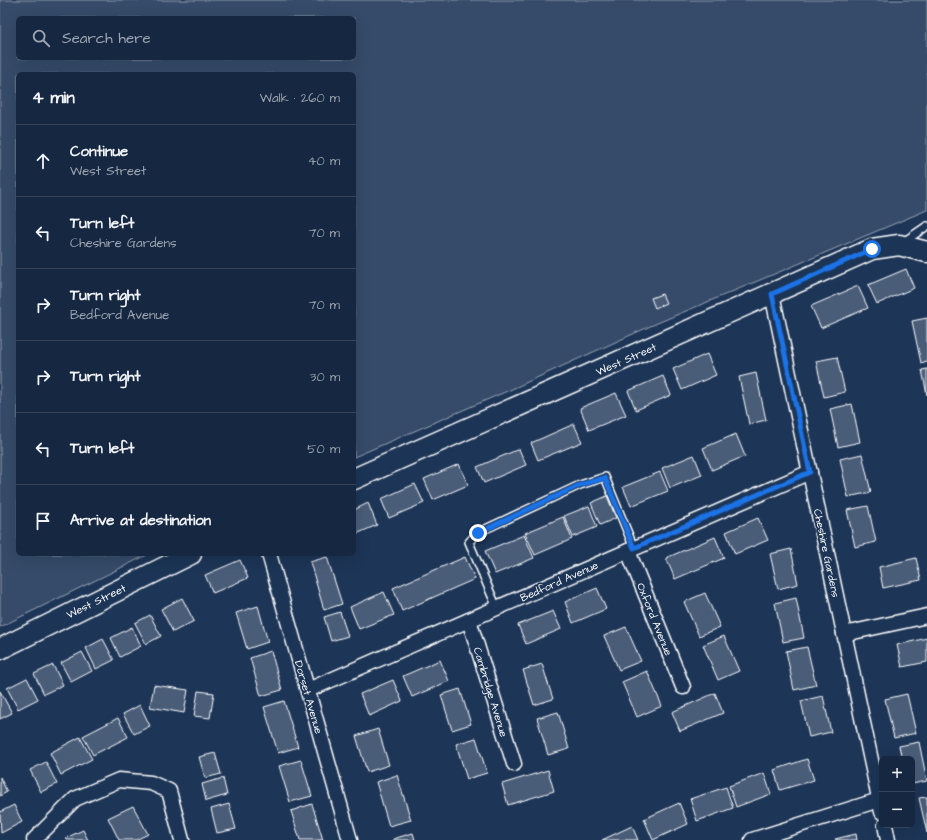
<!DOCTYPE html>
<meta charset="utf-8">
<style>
body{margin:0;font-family:"Architects Daughter",sans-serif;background:#1f3048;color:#f1f3f6}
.controls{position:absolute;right:12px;bottom:12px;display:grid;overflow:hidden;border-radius:6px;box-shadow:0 4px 16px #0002}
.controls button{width:36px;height:36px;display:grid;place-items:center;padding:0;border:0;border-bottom:1px solid #35445a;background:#162841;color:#f1f3f6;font:20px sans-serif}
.stop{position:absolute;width:12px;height:12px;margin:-9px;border:3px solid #1a73e8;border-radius:50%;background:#fff}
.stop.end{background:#1a73e8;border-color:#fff;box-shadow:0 1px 4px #0008}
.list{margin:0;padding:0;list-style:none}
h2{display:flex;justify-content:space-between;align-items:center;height:52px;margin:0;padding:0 16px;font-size:17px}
h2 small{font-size:13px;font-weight:400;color:#9ea6b1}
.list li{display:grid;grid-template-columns:26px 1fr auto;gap:12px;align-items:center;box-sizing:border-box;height:72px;padding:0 16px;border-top:1px solid #35445a}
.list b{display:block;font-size:15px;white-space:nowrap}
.list p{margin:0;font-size:13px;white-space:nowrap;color:#9ea6b1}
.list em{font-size:13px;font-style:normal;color:#9ea6b1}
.icon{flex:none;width:22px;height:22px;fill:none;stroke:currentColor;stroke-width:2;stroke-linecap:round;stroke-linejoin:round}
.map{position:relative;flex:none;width:927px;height:840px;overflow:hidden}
.search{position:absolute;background:#162841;box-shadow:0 4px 16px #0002;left:16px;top:16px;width:340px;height:44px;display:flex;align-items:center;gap:10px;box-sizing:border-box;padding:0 14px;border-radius:6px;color:#9ea6b1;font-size:15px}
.panel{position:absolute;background:#162841;box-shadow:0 4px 16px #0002;left:16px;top:72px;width:340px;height:484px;border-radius:6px}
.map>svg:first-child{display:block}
</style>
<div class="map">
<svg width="927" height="840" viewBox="0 0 927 840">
<rect width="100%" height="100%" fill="#1d3557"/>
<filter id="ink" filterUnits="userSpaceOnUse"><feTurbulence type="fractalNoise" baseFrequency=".025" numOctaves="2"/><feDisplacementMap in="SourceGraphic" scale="8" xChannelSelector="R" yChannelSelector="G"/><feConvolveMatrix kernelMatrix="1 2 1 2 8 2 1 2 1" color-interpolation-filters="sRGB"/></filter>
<g filter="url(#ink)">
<path fill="#364b69" stroke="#9aa5b4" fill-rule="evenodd" d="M0 0H927V210L655 324 512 389 354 457V74H18V554H149L0 627ZM18 18H354V58H18Z"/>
<g fill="#4a5d79" stroke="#fff">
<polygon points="906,269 914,288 877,304 868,285"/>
<polygon points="858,286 868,308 821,328 811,306"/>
<polygon points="662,294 666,303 655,308 651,298"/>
<polygon points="927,318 927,361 921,363 912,321"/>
<polygon points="707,354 716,375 682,390 673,369"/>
<polygon points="837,357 845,392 824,397 816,361"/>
<polygon points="927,369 927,395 922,370"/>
<polygon points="756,373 766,420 749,424 739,377"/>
<polygon points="663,376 671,395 636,410 628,391"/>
<polygon points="616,393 626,415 589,430 580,408"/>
<polygon points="852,404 860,442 838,447 830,409"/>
<polygon points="574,424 582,442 538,460 531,443"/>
<polygon points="736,434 745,456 712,470 703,448"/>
<polygon points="519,449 526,465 484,483 477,467"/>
<polygon points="862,454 871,492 848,497 840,459"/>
<polygon points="694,455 702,475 670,488 662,468"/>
<polygon points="459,464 468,485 433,500 424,479"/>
<polygon points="660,472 668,491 631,506 623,487"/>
<polygon points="415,484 424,503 389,518 381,499"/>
<polygon points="607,496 616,518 600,525 591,503"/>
<polygon points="368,503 377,525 354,535 354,510"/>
<polygon points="589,506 597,527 573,537 564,516"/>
<polygon points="868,506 876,542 855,547 847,510"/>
<polygon points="563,517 572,539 535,555 525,533"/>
<polygon points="758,518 768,540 735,554 726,532"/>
<polygon points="524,535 534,558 495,574 485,551"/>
<polygon points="715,537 724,558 675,579 666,558"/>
<polygon points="791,549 798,584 778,589 770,554"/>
<polygon points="327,557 342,604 324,610 310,562"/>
<polygon points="465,557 475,579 402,611 393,588"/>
<polygon points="916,558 921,580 883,588 879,567"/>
<polygon points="240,560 248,578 213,593 205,575"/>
<polygon points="597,588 606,609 573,623 565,602"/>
<polygon points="384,592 394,615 359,629 350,607"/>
<polygon points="705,593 720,627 699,636 684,602"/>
<polygon points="182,598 194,621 173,632 161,609"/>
<polygon points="796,598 804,638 783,642 775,603"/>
<polygon points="258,606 268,642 247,649 236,613"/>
<polygon points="553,611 561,629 526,644 518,625"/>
<polygon points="340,612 348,636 331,641 324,617"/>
<polygon points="150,615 161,636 146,644 135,623"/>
<polygon points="132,627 141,646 120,657 111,638"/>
<polygon points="626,627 641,661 619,670 604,636"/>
<polygon points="724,636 739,671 718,680 703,645"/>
<polygon points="927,638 927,662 902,667 897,645"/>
<polygon points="103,639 114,660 96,669 86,648"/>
<polygon points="807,647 816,685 794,690 786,651"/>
<polygon points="271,651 282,690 261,696 250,658"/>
<polygon points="82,652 92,671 71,682 61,663"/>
<polygon points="440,660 449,681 412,697 403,676"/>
<polygon points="542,664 553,699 534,705 523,670"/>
<polygon points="53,665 63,685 44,694 34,674"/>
<polygon points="647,671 662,706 637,717 622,682"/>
<polygon points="27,678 38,699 18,709 7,688"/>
<polygon points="393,680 402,701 369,716 360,694"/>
<polygon points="154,685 188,690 184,713 150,707"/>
<polygon points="460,689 471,724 452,730 441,695"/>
<polygon points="0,691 12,713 0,719"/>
<polygon points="198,691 214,693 210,718 194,716"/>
<polygon points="715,693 723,713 680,731 672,712"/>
<polygon points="907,694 916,733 894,738 885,699"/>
<polygon points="823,696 831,732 809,737 801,701"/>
<polygon points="284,701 298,747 278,753 264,707"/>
<polygon points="140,705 150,726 134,734 123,714"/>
<polygon points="558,712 569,749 548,755 537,718"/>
<polygon points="118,718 128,737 93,755 83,736"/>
<polygon points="378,729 389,765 367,772 356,736"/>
<polygon points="80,737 92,759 61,775 50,753"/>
<polygon points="476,738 487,773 467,779 456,744"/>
<polygon points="919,742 927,781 912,784 912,759 902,759 899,746"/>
<polygon points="215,753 221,774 205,778 199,757"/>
<polygon points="807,759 814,780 780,790 774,770"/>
<polygon points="301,760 312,796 290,802 279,766"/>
<polygon points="46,762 57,784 41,792 30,770"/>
<polygon points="548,770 554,791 508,805 502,784"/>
<polygon points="764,773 771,794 736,807 729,786"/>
<polygon points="397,775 411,820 389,826 376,782"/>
<polygon points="0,777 7,792 0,796"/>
<polygon points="223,778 227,795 206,801 202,784"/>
<polygon points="726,787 733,808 697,821 690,799"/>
<polygon points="927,797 927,833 919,798"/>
<polygon points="679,803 688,824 653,840 644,819"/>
<polygon points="229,804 236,829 217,833 211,809"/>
<polygon points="312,804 323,840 300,840 291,811"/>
<polygon points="14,805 22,822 1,833 0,812"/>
<polygon points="133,806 148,834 136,840 119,840 108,818"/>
<polygon points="632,826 638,840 602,840"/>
<polygon points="83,830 88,840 67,840 66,838"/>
<polygon points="413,833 415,840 393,840 393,839"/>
<polygon points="856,834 857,840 836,840 835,839"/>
</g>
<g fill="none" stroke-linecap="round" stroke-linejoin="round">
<g stroke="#fff" stroke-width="10">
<g id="lane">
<polyline points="902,243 927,226"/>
<polyline points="497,608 469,542 477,533 580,485 605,477 634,548"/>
</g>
</g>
<g stroke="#fff" stroke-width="17">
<g id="street">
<polyline points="772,294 882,812"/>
<polyline points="628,551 683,687"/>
<polyline points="269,554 350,840"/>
<polyline points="469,620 514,764"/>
<polyline points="844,634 927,616"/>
<polyline points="308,690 810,472"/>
<polyline points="885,825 888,840"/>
<polyline points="34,840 75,799 119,780 151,783 169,791 182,840"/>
<polyline points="752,840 879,800"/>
</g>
</g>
<g stroke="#fff" stroke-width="23">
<g id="secondary">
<polyline points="354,479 872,249 899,245 927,252"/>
<polyline points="0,649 191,554"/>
</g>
</g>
<use href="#lane" stroke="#1d3557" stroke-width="7"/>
<use href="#street" stroke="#1d3557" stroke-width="14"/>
<use href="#secondary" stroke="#1d3557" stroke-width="20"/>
</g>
</g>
<g fill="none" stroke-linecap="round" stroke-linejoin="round" filter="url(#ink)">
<polyline stroke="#1a73e8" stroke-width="5" points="478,533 580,485 605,478 634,548 810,472 772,294 872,249"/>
</g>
<g text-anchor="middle" stroke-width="3.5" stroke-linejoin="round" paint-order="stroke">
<g font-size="11" fill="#fff" stroke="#1d3557">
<text transform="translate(626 359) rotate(-24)" y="4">West Street</text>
<text transform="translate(827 553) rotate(78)" y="4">Cheshire Gardens</text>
<text transform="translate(559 581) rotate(-24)" y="4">Bedford Avenue</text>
<text transform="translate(96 601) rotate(-26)" y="4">West Street</text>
<text transform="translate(655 619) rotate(68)" y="4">Oxford Avenue</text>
<text transform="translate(491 692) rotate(73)" y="4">Cambridge Avenue</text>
<text transform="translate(309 697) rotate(74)" y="4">Dorset Avenue</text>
</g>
</g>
</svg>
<div class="controls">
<button>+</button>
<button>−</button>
</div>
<div class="stop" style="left:872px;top:249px"></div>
<div class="stop end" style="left:478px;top:533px"></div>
<div class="search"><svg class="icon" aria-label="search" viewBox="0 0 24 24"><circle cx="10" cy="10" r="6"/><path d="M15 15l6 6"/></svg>Search here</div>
<section class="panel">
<h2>4 min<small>Walk · 260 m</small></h2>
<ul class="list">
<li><svg class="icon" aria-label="ahead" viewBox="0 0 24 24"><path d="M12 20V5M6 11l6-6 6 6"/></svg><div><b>Continue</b><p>West Street</p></div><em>40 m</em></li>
<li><svg class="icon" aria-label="left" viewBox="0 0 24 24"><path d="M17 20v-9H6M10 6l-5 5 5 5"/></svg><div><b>Turn left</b><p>Cheshire Gardens</p></div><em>70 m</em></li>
<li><svg class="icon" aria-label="right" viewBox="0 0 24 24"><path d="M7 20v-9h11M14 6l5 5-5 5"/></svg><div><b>Turn right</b><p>Bedford Avenue</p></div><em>70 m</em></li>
<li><svg class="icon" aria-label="right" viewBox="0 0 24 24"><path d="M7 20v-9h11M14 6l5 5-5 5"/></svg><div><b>Turn right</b></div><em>30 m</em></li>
<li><svg class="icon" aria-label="left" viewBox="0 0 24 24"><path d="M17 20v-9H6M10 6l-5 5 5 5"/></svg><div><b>Turn left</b></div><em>50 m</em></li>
<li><svg class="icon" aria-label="arrive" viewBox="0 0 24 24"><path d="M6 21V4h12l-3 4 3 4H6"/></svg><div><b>Arrive at destination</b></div></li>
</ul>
</section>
</div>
